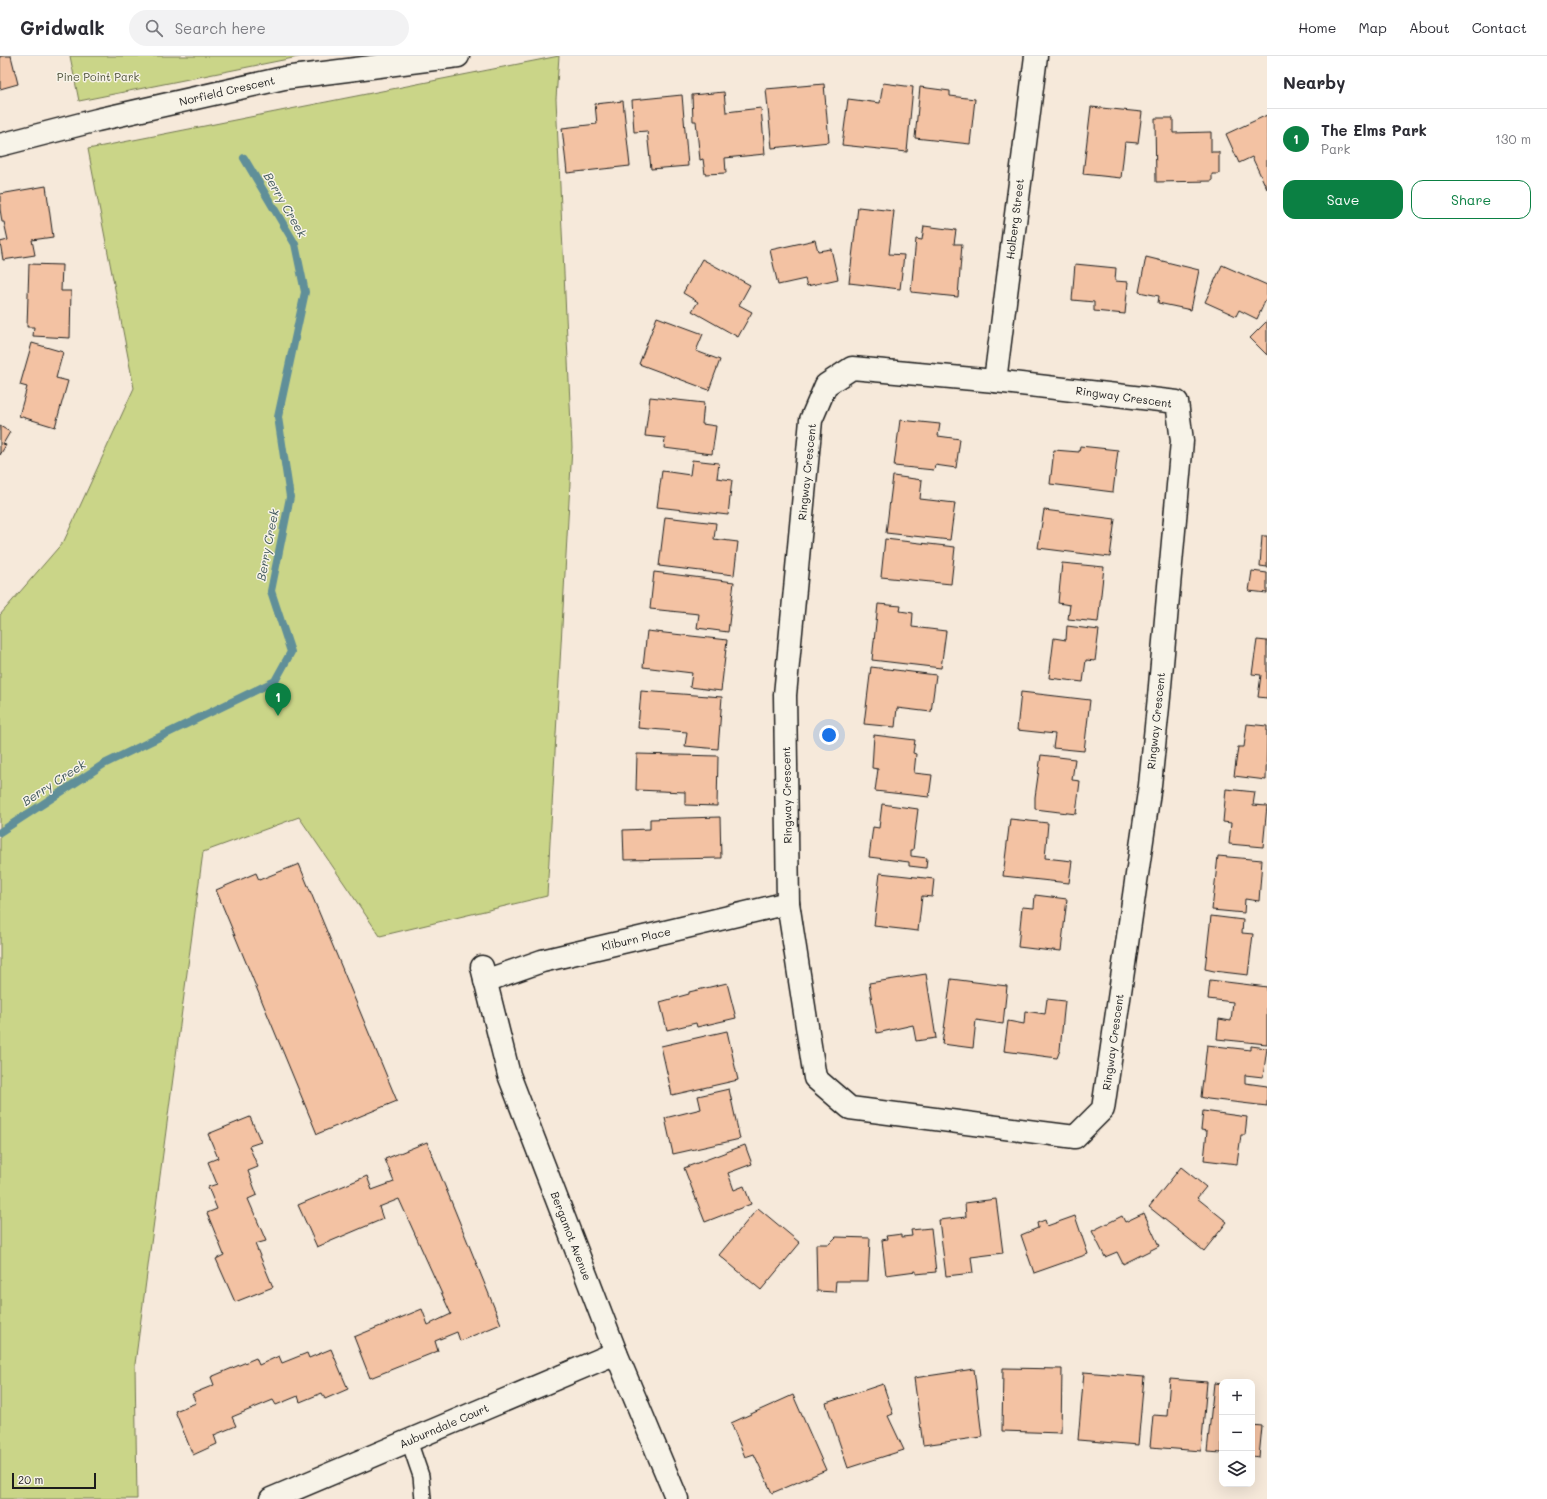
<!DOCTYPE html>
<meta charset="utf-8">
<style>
body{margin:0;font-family:Mali,sans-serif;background:#f2f2f3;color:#2b2b33}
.controls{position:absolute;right:12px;bottom:12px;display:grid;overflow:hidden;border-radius:8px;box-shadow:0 4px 16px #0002}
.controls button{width:36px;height:36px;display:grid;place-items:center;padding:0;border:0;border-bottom:1px solid #e1e1e2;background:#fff;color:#2b2b33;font:20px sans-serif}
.scale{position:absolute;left:12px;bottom:10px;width:84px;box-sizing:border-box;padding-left:4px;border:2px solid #1c1c1c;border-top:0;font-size:11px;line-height:14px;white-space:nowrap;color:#1c1c1c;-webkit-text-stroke:3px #f7f3e8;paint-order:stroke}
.you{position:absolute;left:829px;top:679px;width:14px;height:14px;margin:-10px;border:3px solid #fff;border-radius:50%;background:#1a73e8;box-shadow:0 0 0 6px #1a73e833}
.badge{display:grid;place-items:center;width:26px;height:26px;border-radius:50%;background:#0b8043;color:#fff;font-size:13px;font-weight:700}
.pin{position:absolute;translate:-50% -33px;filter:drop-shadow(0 1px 2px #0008)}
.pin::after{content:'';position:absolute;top:21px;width:14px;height:12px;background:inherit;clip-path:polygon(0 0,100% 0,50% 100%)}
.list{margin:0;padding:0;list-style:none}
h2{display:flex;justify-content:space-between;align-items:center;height:52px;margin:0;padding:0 16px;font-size:17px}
h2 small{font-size:13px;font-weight:400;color:#7c7c81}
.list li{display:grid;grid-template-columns:26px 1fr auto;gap:12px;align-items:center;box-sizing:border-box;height:60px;padding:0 16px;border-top:1px solid #e1e1e2}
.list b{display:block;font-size:15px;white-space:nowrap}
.list p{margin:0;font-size:13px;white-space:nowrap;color:#7c7c81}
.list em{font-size:13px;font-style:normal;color:#7c7c81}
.actions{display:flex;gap:8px;padding:12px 16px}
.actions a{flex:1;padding:9px 0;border:1px solid #0b8043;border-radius:12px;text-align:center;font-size:14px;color:#0b8043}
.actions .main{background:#0b8043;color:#fff}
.icon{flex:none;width:22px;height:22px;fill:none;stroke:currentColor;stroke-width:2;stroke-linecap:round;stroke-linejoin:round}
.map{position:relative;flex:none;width:1267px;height:1443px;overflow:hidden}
header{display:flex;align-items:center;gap:24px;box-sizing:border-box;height:56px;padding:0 20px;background:#fff;border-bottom:1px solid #e1e1e2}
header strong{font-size:19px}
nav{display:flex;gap:22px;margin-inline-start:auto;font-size:14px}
.search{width:280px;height:36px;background:#f2f2f3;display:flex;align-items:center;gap:10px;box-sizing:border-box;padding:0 14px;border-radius:22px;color:#7c7c81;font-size:15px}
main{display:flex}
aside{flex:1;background:#fff}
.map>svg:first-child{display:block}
</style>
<header>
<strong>Gridwalk</strong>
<div class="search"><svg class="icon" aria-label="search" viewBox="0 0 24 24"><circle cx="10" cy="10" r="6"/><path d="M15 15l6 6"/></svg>Search here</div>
<nav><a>Home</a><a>Map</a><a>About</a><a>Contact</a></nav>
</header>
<main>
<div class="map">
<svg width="1267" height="1443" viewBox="0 0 1267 1443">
<rect width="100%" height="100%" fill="#f6e9da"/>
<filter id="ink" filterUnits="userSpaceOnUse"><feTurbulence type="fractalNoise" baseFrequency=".025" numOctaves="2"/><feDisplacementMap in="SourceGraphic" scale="8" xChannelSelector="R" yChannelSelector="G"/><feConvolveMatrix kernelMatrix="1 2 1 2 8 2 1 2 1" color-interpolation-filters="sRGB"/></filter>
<g filter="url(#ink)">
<g fill="#cad588" stroke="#737852">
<polygon points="70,0 303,0 79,45"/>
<polygon points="559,0 556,43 572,391 547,840 380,880 299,761 203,796 135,1308 137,1443 0,1443 0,559 64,485 134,332 88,93"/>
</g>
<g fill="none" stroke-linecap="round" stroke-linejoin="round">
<polyline stroke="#608f99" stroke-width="8" points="0,776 104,708 275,625 291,596 271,535 290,441 278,361 305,236 295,188 244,102"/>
</g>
<g fill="#f3c2a3" stroke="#1c1c1c">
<polygon points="0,0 11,0 18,28 0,33"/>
<polygon points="883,27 913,31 907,96 842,89 848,43 880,47"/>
<polygon points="824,28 829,86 772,92 766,33"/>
<polygon points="920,31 950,35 950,40 975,43 970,88 915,82"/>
<polygon points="724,36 726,56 761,52 765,98 725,102 726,117 705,118 703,103 700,104 696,65 693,65 692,39"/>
<polygon points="682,39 688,110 651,113 647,75 634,76 632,44"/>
<polygon points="623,45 630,110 567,117 562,72 597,68 595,48"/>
<polygon points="1091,51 1142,56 1138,87 1125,86 1121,122 1083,118"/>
<polygon points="1267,59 1267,133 1252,101 1239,107 1226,78"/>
<polygon points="1155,62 1173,62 1173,77 1211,76 1211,96 1219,96 1219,118 1212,118 1212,125 1156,126"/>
<polygon points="46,130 53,181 32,184 35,199 3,204 0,186 8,184 4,166 2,166 0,153 0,138"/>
<polygon points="858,151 894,155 889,198 904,199 900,233 849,227"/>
<polygon points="924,170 956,174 954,188 962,188 958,241 911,236 916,183 922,184"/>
<polygon points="815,184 818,195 831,193 838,223 807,230 805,223 778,229 770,194"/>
<polygon points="1146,201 1199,214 1191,254 1158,247 1159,240 1139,236"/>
<polygon points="702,203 750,229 739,249 752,256 738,281 692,255 698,246 683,237"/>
<polygon points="29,208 62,209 61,235 71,235 70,282 33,280 34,271 27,271"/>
<polygon points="1075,208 1116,212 1115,225 1128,226 1125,258 1094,255 1094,246 1072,244"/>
<polygon points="1222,209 1267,229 1267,241 1257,263 1239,254 1236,260 1205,246"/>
<polygon points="657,261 703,278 696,295 720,304 709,334 639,308"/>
<polygon points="1267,265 1267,299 1250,282"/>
<polygon points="32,287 63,296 56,322 68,325 55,371 19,360 27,331 20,329"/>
<polygon points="650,341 704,347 702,368 716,370 712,398 664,392 665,382 645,380"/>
<polygon points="900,364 940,368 938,380 960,383 956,412 935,409 934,414 894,410"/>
<polygon points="0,370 10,376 3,388 6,389 0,399"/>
<polygon points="1080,390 1118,394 1113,436 1050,428 1054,394 1079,396"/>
<polygon points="692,404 719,407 717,422 732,424 728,459 657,451 662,415 690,419"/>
<polygon points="893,420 922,424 920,443 955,447 950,484 886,477"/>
<polygon points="1044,454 1115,463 1110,501 1038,492"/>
<polygon points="665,461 716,467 714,483 738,486 734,519 659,510"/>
<polygon points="1262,480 1267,480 1267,511 1260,510"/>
<polygon points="885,483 955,491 951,528 881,521"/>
<polygon points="1062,507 1104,511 1098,566 1068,563 1070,549 1058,547"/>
<polygon points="1252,515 1267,517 1267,537 1249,535"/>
<polygon points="654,516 734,526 728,576 697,572 699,558 650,553"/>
<polygon points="878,548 901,550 900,555 913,557 912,571 946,575 941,612 872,604"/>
<polygon points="1067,570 1099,574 1095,605 1086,604 1083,626 1049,622 1054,582 1066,584"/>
<polygon points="647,575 727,584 721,635 690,631 692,617 643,611"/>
<polygon points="1257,584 1267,585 1267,642 1258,641 1261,619 1252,618"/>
<polygon points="871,611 936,619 931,656 897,652 895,671 864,668"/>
<polygon points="641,635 722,641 718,693 685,690 687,676 638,672"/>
<polygon points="1021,636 1090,644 1084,695 1053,692 1055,678 1017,674"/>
<polygon points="1247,668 1267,670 1266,724 1234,720 1238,691 1244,691"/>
<polygon points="874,679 915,684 913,697 916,698 914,717 932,719 929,741 875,735 878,713 872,712"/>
<polygon points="637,698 718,700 717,750 685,749 685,736 636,734"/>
<polygon points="1041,699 1075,703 1072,724 1080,725 1076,758 1035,753 1035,741"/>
<polygon points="1226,733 1255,736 1253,749 1267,750 1263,791 1229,788 1231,767 1223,766"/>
<polygon points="882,748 918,753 913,794 911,794 911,800 927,802 926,812 909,810 909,806 869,801 873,771 879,772"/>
<polygon points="720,761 721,802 624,804 623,774 650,773 650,763"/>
<polygon points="1010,763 1048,767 1045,802 1072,805 1069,827 1003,820"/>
<polygon points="1218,800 1262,804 1259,845 1245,843 1244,857 1212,854"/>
<polygon points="299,808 397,1045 317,1078 216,834 256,817 259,824"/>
<polygon points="880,817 934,823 932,841 922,840 918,875 874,870"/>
<polygon points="1035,839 1067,843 1061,895 1052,894 1052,895 1018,891 1022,851 1034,852"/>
<polygon points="1211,860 1243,864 1242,877 1253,878 1248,919 1214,915 1205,913"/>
<polygon points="926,918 936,982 916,985 913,969 877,977 869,927"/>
<polygon points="951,923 1007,930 1003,968 976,964 973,992 942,988"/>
<polygon points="1210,924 1267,931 1267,988 1217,983 1219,963 1231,965 1233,946 1208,943"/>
<polygon points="727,927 736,962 697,971 696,967 667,974 660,946 689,938 689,936"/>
<polygon points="1047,943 1065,945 1060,994 1057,1002 1004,995 1008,965 1024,968 1025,955 1045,958"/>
<polygon points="727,975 738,1024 672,1039 661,990"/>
<polygon points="1207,989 1251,994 1251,990 1267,992 1263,1021 1245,1019 1245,1027 1267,1030 1267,1050 1208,1043 1201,1041"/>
<polygon points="729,1033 740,1083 673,1098 665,1062 701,1053 698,1040"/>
<polygon points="1203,1055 1247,1061 1245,1079 1241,1079 1237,1108 1204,1104 1207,1075 1201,1074"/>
<polygon points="250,1061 261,1086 249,1090 258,1111 248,1115 257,1139 248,1143 266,1185 255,1188 273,1231 235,1246 216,1203 224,1199 207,1157 217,1153 208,1131 217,1128 208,1106 218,1102 208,1078"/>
<polygon points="427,1086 501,1268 460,1285 457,1276 435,1285 438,1295 370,1322 354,1281 422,1253 428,1269 451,1258 399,1143 379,1151 383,1163 317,1191 298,1149 367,1120 372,1134 394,1126 385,1103"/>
<polygon points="745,1089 752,1108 728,1117 734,1134 744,1130 751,1148 705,1166 684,1112"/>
<polygon points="1181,1111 1206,1131 1197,1142 1227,1166 1204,1195 1149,1151"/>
<polygon points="996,1143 1003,1197 971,1201 973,1217 946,1220 939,1164 966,1161 965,1147"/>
<polygon points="758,1152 800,1187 761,1234 719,1199"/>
<polygon points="1144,1157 1159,1190 1123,1208 1117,1196 1105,1201 1092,1175 1122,1160 1125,1166"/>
<polygon points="1075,1160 1088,1198 1034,1217 1021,1179 1038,1172 1037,1167 1045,1164 1047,1170"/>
<polygon points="931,1172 936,1216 916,1218 916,1215 886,1219 882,1184 887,1183 886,1180 902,1178 902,1181 912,1180 911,1174"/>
<polygon points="836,1181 870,1182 868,1225 836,1225 835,1236 817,1235 816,1188 829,1188"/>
<polygon points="331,1293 348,1333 325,1343 322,1337 300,1346 298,1340 276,1349 273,1344 232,1361 236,1370 214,1379 217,1388 193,1399 175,1355 196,1347 192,1338 214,1329 211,1321 256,1302 259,1309 279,1300 282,1307 307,1297 309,1302"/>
<polygon points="1003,1312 1062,1313 1061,1377 1002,1375"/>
<polygon points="974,1313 982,1381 923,1389 914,1322"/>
<polygon points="1084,1316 1144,1321 1138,1389 1078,1384"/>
<polygon points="1170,1323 1207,1326 1201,1395 1150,1391 1153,1359 1167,1360"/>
<polygon points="1214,1327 1222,1328 1222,1397 1207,1396"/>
<polygon points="883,1328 893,1358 888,1360 904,1394 848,1412 826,1347"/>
<polygon points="793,1339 826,1414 772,1437 754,1398 745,1401 731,1367"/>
<polygon points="1252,1369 1262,1370 1259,1401 1252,1400"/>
</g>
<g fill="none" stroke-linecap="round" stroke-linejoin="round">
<g stroke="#1c1c1c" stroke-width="18">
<polyline id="service" points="409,1385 421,1420 423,1443"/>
</g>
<g stroke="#1c1c1c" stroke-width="25">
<g id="minor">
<polyline points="0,89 97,64 284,22 458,0"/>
<polygon points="852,312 995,325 1177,346 1182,385 1159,641 1150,729 1103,1053 1075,1081 850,1052 815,1022 788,847 785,639 811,364 826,329"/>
<polyline points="995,325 1036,0"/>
<polyline points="482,911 509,1019 616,1297 677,1443"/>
<polyline points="485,925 542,905 788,847"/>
<polyline points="271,1443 616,1297"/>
</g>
</g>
<use href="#service" stroke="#f7f3e8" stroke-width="15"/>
<use href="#minor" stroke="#f7f3e8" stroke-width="22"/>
</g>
</g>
<g text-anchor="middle" stroke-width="3" stroke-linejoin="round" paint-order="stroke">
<g font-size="11" fill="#50543c" stroke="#f7f3e8">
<text x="98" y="25">Pine Point Park</text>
</g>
<g font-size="11" fill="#1c1c1c" stroke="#f7f3e8">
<text transform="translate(227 35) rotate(-13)" y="4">Norfield Crescent</text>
<text transform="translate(1015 163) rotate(-83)" y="4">Holberg Street</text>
<text transform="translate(1124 341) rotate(8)" y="4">Ringway Crescent</text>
<text transform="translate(807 416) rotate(-84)" y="4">Ringway Crescent</text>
<text transform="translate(1156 665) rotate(-84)" y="4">Ringway Crescent</text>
<text transform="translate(787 739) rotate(-91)" y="4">Ringway Crescent</text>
<text transform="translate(636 883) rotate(-13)" y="4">Kliburn Place</text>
<text transform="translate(1113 986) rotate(-82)" y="4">Ringway Crescent</text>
<text transform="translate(571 1180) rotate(69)" y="4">Bergamot Avenue</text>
<text transform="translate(444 1370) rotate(-23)" y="4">Auburndale Court</text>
</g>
<g font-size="12" font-style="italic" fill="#3e565a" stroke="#f7f3e8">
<text transform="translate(285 149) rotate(60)" y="4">Berry Creek</text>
<text transform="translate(268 489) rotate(-79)" y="4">Berry Creek</text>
<text transform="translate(54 727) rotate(-33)" y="4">Berry Creek</text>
</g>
</g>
</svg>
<div class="controls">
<button>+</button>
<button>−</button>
<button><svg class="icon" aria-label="layers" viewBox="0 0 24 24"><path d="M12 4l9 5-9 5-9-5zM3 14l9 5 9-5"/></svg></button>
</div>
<div class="scale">20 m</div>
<div class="you"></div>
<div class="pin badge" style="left:278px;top:660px">1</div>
</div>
<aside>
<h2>Nearby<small></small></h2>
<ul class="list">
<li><span class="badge">1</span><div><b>The Elms Park</b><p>Park</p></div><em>130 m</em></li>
</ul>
<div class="actions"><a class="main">Save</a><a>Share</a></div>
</aside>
</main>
